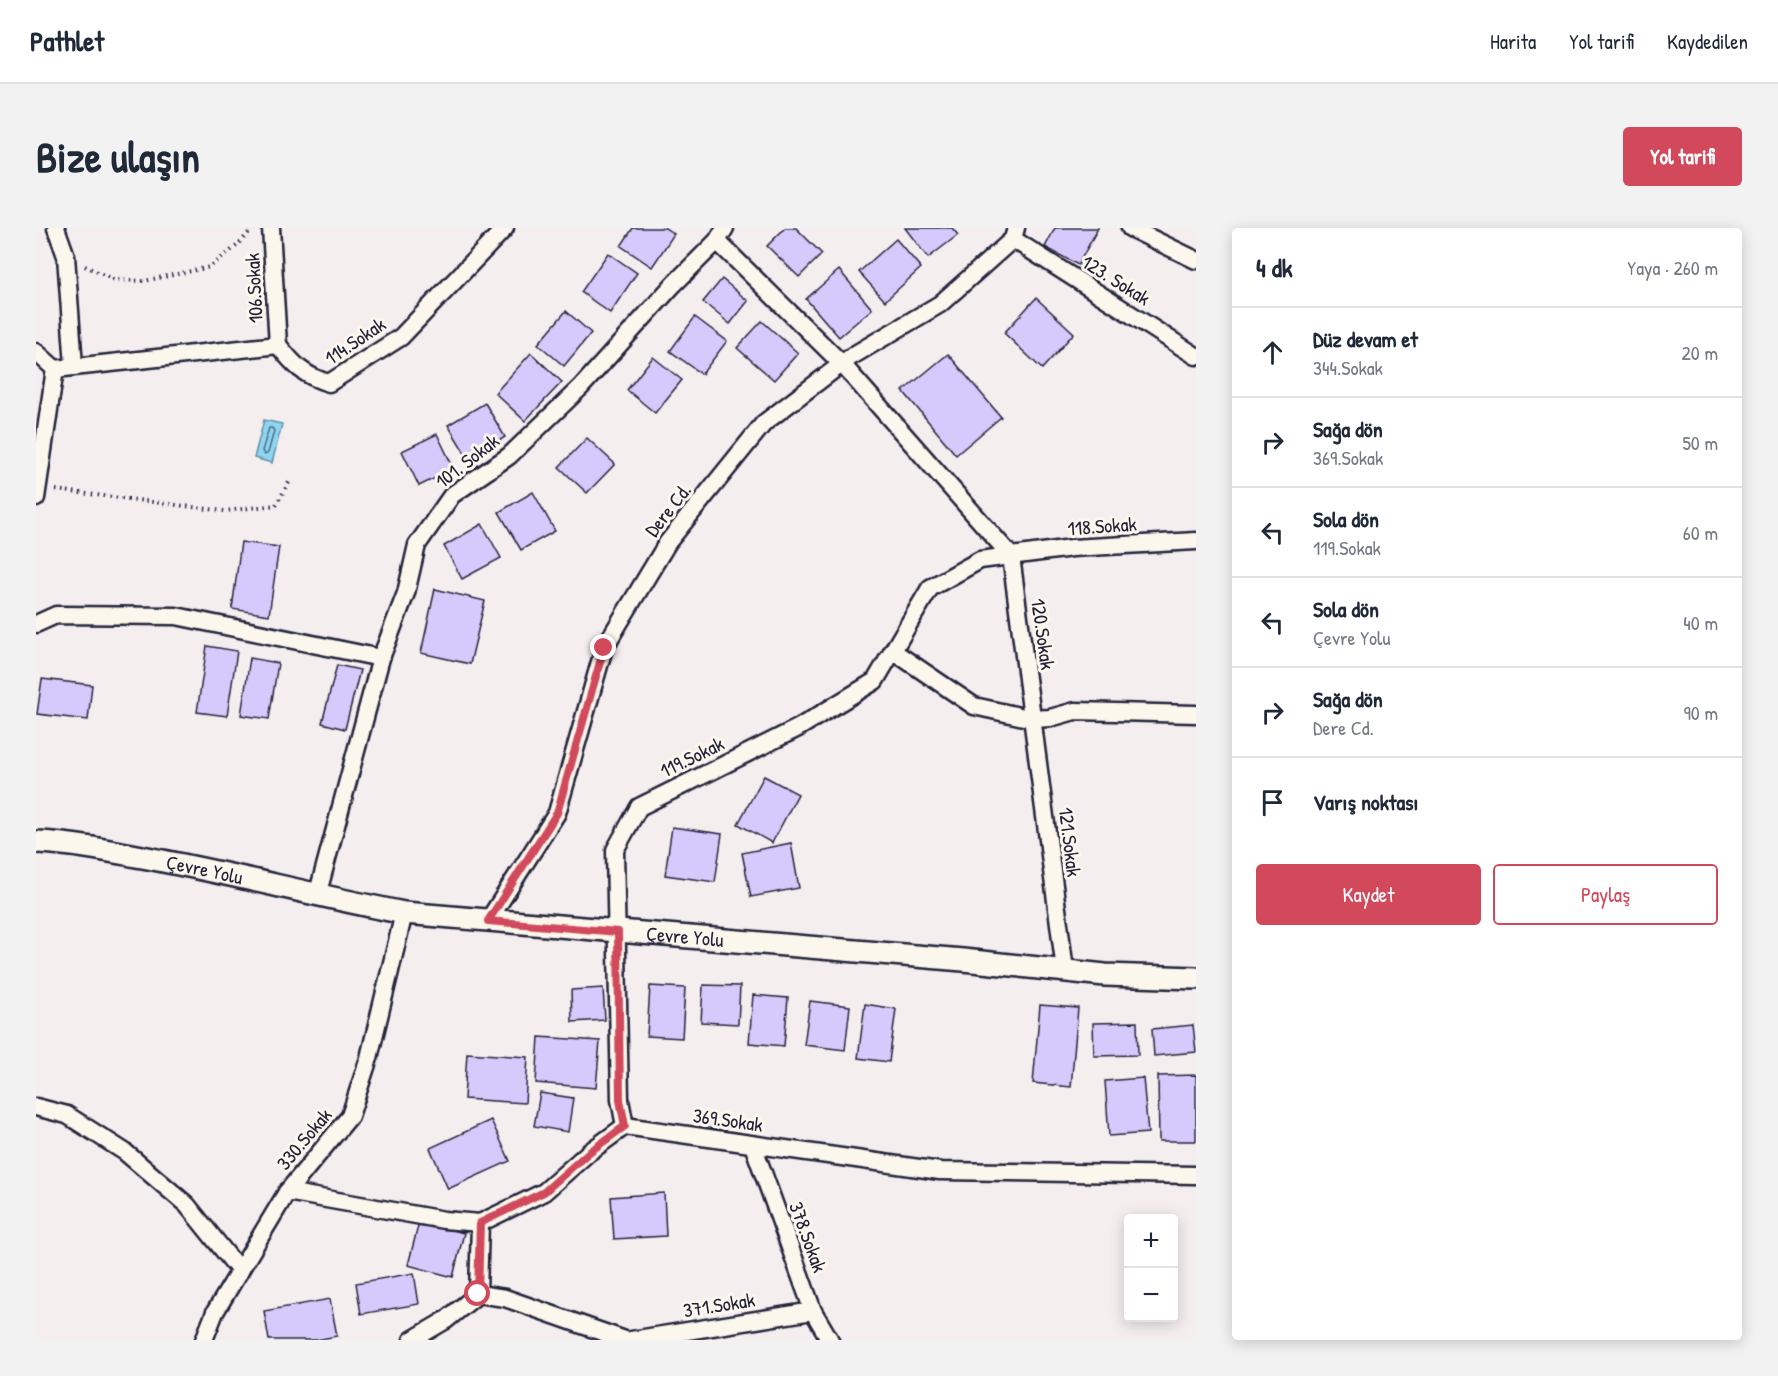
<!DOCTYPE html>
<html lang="tr">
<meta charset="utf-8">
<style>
body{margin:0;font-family:"Patrick Hand",sans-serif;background:#f2f2f3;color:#1f2937}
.controls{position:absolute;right:18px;bottom:18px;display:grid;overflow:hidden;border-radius:6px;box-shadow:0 3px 15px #0003}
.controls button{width:54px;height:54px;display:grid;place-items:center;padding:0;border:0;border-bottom:2px solid #e0e1e3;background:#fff;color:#1f2937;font:30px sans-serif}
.stop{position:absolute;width:18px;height:18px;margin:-14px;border:4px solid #d1495b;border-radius:50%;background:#fff}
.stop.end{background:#d1495b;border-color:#fff;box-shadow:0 2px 6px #0008}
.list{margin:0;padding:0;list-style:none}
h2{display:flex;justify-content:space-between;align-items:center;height:78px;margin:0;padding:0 24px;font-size:26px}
h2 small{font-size:20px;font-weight:400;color:#747a83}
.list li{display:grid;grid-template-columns:39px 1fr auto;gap:18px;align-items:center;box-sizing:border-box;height:90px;padding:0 24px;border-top:2px solid #e0e1e3}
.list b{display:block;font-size:22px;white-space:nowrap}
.list p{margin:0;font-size:20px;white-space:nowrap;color:#747a83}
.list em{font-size:20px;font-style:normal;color:#747a83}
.actions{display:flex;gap:12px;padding:18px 24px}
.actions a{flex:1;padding:14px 0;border:2px solid #d1495b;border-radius:6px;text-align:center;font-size:21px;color:#d1495b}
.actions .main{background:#d1495b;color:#fff}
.icon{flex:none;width:33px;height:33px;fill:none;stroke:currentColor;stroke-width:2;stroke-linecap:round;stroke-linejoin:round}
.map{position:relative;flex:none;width:1160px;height:1112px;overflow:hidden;border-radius:6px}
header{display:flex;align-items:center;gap:36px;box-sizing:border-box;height:84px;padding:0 30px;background:#fff;border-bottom:2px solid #e0e1e3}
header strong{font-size:28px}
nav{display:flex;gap:33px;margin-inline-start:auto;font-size:21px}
.intro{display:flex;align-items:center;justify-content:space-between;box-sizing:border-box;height:144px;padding:0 36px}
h1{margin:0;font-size:42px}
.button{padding:15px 27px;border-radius:6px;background:#d1495b;color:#fff;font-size:21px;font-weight:700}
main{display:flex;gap:36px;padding:0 36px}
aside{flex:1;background:#fff;border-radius:6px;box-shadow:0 3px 15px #0003}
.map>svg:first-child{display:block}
</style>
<header>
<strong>Pathlet</strong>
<nav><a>Harita</a><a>Yol tarifi</a><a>Kaydedilen</a></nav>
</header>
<div class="intro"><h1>Bize ulaşın</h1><a class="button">Yol tarifi</a></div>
<main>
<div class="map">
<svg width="1160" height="1112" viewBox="0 0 1160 1112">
<rect width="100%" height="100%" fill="#f4eeef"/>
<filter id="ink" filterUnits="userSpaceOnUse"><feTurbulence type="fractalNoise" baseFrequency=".0167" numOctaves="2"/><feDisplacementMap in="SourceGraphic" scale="12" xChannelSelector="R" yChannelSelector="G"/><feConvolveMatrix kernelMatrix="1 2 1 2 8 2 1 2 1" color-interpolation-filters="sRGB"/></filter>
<g filter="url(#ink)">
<polygon fill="#8ed6f0" stroke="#638ea8" stroke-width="1.5" points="228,192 246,196 236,235 218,230"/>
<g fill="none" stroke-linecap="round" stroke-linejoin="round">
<polygon stroke="#4d6a83" stroke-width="1.5" points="233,200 236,200 238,203 232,225 229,227 226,223"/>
</g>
<g fill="#d6c9fb" stroke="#22223b" stroke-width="1.5">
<polygon points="597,0 629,0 638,6 616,39 585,18"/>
<polygon points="749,0 760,0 786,26 763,49 731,18"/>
<polygon points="869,0 916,0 922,7 892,30"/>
<polygon points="1019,0 1062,0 1042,37 1009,19"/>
<polygon points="860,11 885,40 849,73 823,44"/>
<polygon points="572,25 601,45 574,85 545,64"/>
<polygon points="803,42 836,81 803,109 770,71"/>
<polygon points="686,51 712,73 694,96 667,74"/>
<polygon points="1000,70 1038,105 1006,141 968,105"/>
<polygon points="530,83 555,105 528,138 502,116"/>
<polygon points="659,89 691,113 666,146 634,123"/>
<polygon points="726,93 762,125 738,152 701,120"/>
<polygon points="495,125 526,154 489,193 459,165"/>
<polygon points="912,126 965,189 920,227 867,163"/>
<polygon points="617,129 646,152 619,185 591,162"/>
<polygon points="449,175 469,209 433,232 412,197"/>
<polygon points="401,206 418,241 383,258 366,223"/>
<polygon points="551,210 579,236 551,265 523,239"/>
<polygon points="497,264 519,303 485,322 463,284"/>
<polygon points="446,296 465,330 426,351 408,318"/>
<polygon points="205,314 243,319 233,387 196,381"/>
<polygon points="399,361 449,373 434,436 385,425"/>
<polygon points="171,418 201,423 191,488 161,484"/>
<polygon points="214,430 242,435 233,491 205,487"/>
<polygon points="301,437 324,442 309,501 286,495"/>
<polygon points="6,451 56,457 52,492 1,486"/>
<polygon points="728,548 762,566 736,615 702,596"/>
<polygon points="636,599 686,606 679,654 629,647"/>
<polygon points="755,615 763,660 715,669 706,625"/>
<polygon points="667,757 704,758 702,796 665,794"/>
<polygon points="614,758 649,760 646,810 611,808"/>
<polygon points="567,760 569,792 536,794 535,762"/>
<polygon points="717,767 752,770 748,818 713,815"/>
<polygon points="774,773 814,778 809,822 768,817"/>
<polygon points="829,776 860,781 853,834 822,830"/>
<polygon points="1004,777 1042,780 1035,859 997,855"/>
<polygon points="1101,794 1102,827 1058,828 1057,795"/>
<polygon points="1157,797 1160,824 1118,828 1116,801"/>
<polygon points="503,809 564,813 560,860 500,855"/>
<polygon points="431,825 492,829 489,875 428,871"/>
<polygon points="1160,847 1160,913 1123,913 1122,848"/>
<polygon points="1107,850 1112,905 1073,908 1069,853"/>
<polygon points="504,865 537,870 532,904 498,898"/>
<polygon points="455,892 474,933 412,961 394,920"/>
<polygon points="628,965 630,1008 578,1011 575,969"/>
<polygon points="383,994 428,1005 417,1049 372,1037"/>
<polygon points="378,1045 383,1076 325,1086 320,1055"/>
<polygon points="294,1071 301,1108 280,1112 233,1112 228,1083"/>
</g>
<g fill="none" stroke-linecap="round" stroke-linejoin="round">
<g stroke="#22223b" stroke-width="21">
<g id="minor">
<polyline points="20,0 30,28 38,138"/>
<polyline points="235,0 242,117"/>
<polyline points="1094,0 1160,32"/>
<polyline points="977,11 1160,128"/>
<polyline points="681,13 806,136 975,328"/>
<polyline points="0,124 19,141 0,270"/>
<path d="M19 141 242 117C258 137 268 148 293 155L365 109 469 0"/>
<polyline points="975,328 1029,742"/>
<polyline points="0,396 20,387 140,388 345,430"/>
<polyline points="857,423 938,478 997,491 1014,490 1039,483 1160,486"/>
<polyline points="281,668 345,430 370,365 381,317 416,267 473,228 545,159 637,57 681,13 689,0"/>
<polyline points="452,693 521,585 568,420 632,314 728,195 816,128 904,76 977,11 980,0"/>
<polyline points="0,879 31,887 89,924 151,977 204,1043"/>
<polyline points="589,898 584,872 579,622 603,579 762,500 839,453 894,360 944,332 1036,320 1160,313"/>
<polyline points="717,917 777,1083 794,1112"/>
<polyline points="251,964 408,992 444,995 508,964 552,925 589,898 904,943 1160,947"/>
<polyline points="442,1066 469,1070 589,1112"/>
<polyline points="168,1112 179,1084 251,964 314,888 333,830 368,685"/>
<polyline points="376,1112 410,1092 442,1066 444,995"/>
<polyline points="595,1112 777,1083"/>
</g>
</g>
<g stroke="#22223b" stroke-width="26">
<g id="tertiary">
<path id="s1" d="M0 614C37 615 85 625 122 632 205 648 286 669 368 685L927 732 1069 747 1160 750"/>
</g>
</g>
<g stroke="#22223b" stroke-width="4" stroke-dasharray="1.5 4.5" stroke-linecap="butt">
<polyline points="49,38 78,52 108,53 174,39 202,17 216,1"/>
<polyline points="20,262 189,283 240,277 255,251"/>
</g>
<use href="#minor" stroke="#fbf7ec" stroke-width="16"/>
<use href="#tertiary" stroke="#fbf7ec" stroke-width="21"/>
</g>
</g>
<g fill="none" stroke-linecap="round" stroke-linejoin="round" filter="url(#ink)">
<polyline stroke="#d1495b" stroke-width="8" points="442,1066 444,995 508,964 552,925 589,898 584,872 582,704 452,693 521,585 568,420"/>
</g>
<g text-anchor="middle" stroke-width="6" stroke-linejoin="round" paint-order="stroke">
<g font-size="20" fill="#22223b" stroke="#fbf7ec">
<text transform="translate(1080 52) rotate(32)" y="7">123. Sokak</text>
<text transform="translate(218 60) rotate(-93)" y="7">106.Sokak</text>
<text transform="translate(319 113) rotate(-34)" y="7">114.Sokak</text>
<text transform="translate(431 233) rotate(-38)" y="7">101. Sokak</text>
<text transform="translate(632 282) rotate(-52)" y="7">Dere Cd.</text>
<text transform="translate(1066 298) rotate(-4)" y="7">118.Sokak</text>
<text transform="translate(1007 406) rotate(82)" y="7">120.Sokak</text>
<text transform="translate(656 529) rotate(-26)" y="7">119.Sokak</text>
<text transform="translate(1034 614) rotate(83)" y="7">121.Sokak</text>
<text dy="7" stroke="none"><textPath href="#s1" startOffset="171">Çevre Yolu</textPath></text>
<text dy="7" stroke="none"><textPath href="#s1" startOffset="657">Çevre Yolu</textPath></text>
<text transform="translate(692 892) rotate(8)" y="7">369.Sokak</text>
<text transform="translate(268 911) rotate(-50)" y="7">330.Sokak</text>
<text transform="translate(772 1009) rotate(70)" y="7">378.Sokak</text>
<text transform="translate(683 1077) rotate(-9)" y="7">371.Sokak</text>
</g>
</g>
</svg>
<div class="controls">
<button>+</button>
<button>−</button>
</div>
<div class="stop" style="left:442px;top:1066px"></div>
<div class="stop end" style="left:568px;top:420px"></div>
</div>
<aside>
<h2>4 dk<small>Yaya · 260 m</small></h2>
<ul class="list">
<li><svg class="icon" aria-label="ahead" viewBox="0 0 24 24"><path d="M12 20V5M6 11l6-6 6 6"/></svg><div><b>Düz devam et</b><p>344.Sokak</p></div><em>20 m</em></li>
<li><svg class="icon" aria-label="right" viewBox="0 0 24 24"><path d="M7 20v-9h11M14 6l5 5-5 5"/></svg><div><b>Sağa dön</b><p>369.Sokak</p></div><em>50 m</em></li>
<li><svg class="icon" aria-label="left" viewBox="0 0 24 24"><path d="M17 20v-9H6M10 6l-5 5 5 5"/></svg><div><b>Sola dön</b><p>119.Sokak</p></div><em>60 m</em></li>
<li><svg class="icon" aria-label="left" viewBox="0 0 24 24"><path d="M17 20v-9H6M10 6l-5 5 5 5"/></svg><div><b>Sola dön</b><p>Çevre Yolu</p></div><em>40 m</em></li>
<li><svg class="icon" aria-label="right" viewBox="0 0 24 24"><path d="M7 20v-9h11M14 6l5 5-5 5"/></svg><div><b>Sağa dön</b><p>Dere Cd.</p></div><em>90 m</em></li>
<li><svg class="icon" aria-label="arrive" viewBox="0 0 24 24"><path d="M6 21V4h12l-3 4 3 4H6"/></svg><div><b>Varış noktası</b></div></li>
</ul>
<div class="actions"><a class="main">Kaydet</a><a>Paylaş</a></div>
</aside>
</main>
